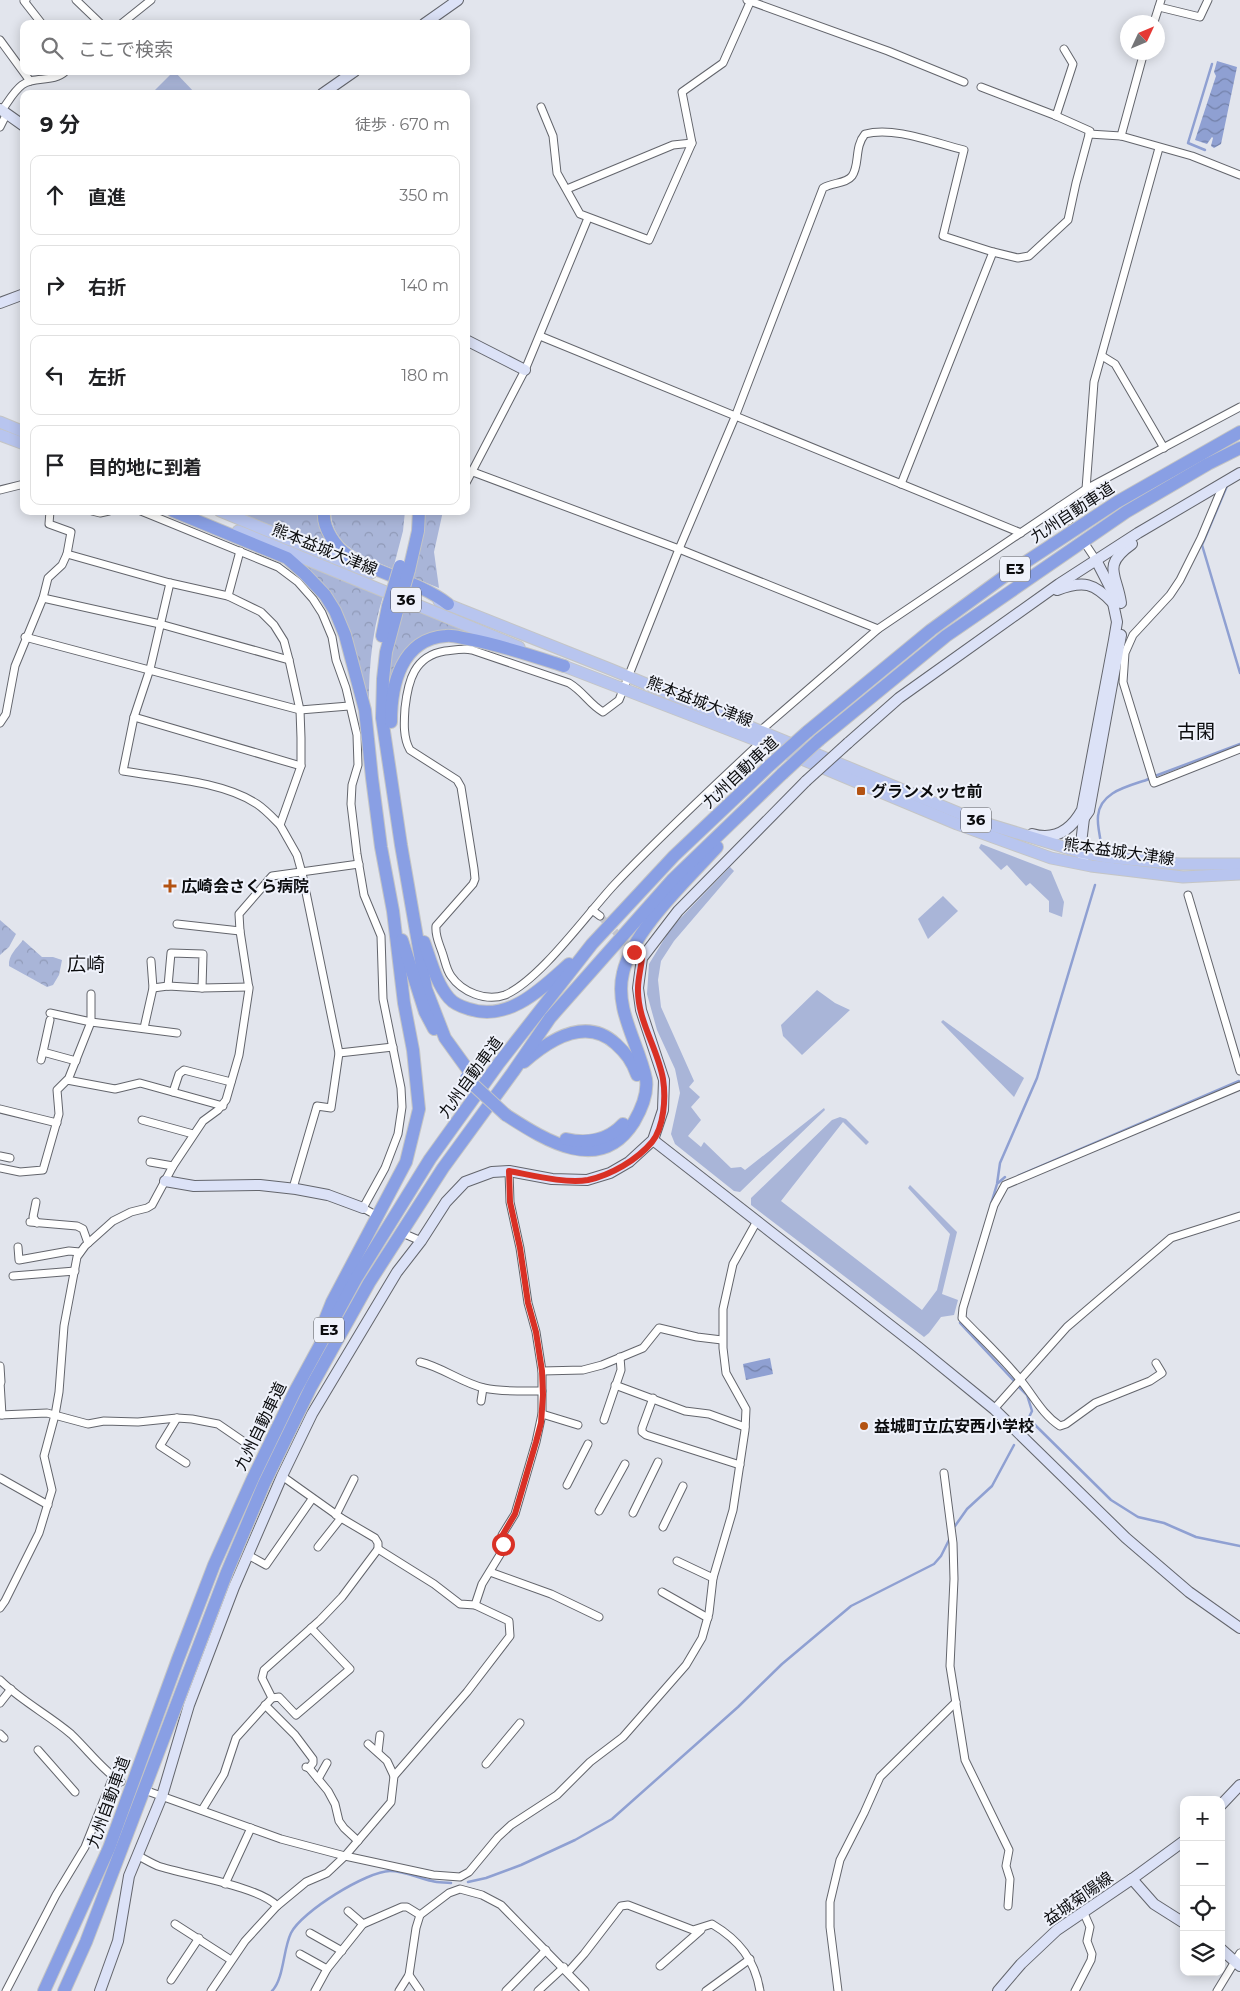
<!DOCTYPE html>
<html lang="ja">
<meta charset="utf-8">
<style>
body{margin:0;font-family:Montserrat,"Noto Sans JP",sans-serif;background:#f6f6f6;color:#202124}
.controls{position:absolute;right:15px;bottom:15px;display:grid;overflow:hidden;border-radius:10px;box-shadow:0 2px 12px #0003}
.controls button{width:45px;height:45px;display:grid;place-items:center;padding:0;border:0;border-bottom:1px solid #e0e0e0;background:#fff;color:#202124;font:25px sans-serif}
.compass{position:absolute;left:1120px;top:15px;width:45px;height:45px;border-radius:50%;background:#fff;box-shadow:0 2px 12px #0003;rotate:46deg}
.stop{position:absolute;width:15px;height:15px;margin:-11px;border:4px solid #d93025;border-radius:50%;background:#fff}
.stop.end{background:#d93025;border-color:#fff;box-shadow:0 1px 5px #0008}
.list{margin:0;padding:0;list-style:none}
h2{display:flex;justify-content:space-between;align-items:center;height:65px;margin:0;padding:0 20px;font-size:21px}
h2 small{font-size:16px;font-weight:400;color:#757577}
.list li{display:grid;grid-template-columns:32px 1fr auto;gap:15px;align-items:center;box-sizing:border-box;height:80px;margin:0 10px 10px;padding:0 10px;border:1px solid #e0e0e0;border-radius:10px}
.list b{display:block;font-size:19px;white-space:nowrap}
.list em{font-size:16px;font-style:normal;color:#757577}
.icon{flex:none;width:28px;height:28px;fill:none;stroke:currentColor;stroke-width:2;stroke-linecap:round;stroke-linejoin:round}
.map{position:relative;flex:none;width:1240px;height:1991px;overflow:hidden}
.search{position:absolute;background:#fff;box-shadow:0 2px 12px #0003;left:20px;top:20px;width:450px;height:55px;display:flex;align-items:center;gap:12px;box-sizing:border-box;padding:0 18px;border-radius:10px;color:#757577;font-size:19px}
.panel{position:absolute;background:#fff;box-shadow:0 2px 12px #0003;left:20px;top:90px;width:450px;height:425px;border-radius:10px}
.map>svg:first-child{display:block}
</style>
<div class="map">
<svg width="1240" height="1991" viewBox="0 0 1240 1991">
<defs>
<pattern id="forest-crowns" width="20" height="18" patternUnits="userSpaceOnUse" patternTransform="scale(1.25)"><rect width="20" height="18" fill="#a9b5d8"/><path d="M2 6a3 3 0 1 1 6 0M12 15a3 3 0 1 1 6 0" fill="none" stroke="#909ab8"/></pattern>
<pattern id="water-waves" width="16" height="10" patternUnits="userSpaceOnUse" patternTransform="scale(1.25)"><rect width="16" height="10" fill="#8fa0d2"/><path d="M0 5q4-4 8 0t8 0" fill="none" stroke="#7381a9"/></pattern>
</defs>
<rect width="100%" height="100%" fill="#e2e5ed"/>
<g fill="#a9b5d8">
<polygon points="174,71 196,94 151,94"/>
<polygon points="981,844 1051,871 1064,902 1062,917 1049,912 1049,901 1030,883 1026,886 1007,865 1001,870 979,848"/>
<polygon points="730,867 734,871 674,941 661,961 658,980 661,1007 694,1081 689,1087 700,1097 691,1107 701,1120 688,1136 701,1147 704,1142 731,1168 741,1167 745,1170 824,1108 825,1110 740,1192 734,1191 675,1144 671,1134 680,1093 675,1069 657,1030 647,994 649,964 671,928"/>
<polygon points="943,896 958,911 928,939 918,919"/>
<polygon points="817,990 835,1003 850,1010 802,1055 783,1036 781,1025"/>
<polygon points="943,1020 1024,1078 1014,1097 941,1022"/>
<polygon points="840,1117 846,1119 869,1142 866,1145 843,1122 781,1201 922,1310 937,1290 950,1234 908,1188 910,1185 957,1232 942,1294 958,1300 954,1315 941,1317 929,1333 924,1337 751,1205 751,1198 832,1120"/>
</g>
<g fill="url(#forest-crowns)">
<polygon points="249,511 320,511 335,552 247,516"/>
<path d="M331 511H405L403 531 393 569C365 557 331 547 331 511Z"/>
<polygon points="425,511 443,511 434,552 439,588 409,576"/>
<path d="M294 557 384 593C370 636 368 680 369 724L349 639Z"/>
<path d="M401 600 483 634C470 635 425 637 416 641 398 650 391 673 388 691L386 679Z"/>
<polygon points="0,920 16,934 9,947 0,955"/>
<path d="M23 940 42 957H53L62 960 59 975 53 985 47 987 9 966C8 955 17 948 23 940Z"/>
</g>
<g fill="url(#water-waves)">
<polygon points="1217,61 1237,67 1221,144 1214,148 1211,146 1213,138 1212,137 1207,144 1195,140 1216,76 1214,72"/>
<polygon points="770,1358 773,1374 746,1380 743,1364"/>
</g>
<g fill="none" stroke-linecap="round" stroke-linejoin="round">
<g stroke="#8fa0d2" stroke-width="2.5">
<polyline points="1205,150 1188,143 1212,64"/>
<polyline points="1227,486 1202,545 1240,673"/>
<polyline points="1155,776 1240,744"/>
<path d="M1101 844C1100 835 1097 825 1098 816 1100 791 1130 786 1149 779"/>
<polyline points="1018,1176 1239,1081"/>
<polyline points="998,1183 1005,1177"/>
<polyline points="991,1204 997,1184 1000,1163 1037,1078 1095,885"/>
<polyline points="960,1323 1015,1382"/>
<polyline points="1019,1387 1027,1395 1032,1411 1024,1428"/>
<polyline points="1029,1419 1111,1500 1138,1517 1164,1523 1196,1537 1240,1546"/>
<polyline points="955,1526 967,1509 992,1486 1014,1445"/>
<polyline points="468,1882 486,1878 521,1865 575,1840 612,1819 738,1707 782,1664 851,1606 934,1564 941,1556 949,1540"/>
<path d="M272 1991C284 1979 283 1949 291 1933 301 1912 367 1871 390 1871 405 1871 418 1878 432 1881 438 1883 445 1882 451 1883"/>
</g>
<polyline stroke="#c2c4cc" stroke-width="7" stroke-dasharray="7 3.5" stroke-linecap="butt" points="600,916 633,950"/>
<g stroke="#63656c" stroke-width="9">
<g id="street">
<polyline points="26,0 24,1 42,24"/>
<polyline points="76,0 101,24"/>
<polyline points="747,0 888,51 964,82"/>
<polyline points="1159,7 1200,17 1208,0"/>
<polyline points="1154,22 1161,0"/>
<polyline points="121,24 151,0"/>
<polyline points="0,40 30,81"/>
<polyline points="541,107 553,136 557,173 580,214 649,240 692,143 682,92 723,63 751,0"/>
<path d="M2 110C8 102 14 91 22 85 35 75 52 84 66 71"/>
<polyline points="1056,116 1073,64 1064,49"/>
<polyline points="0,127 7,113"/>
<polyline points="1089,134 1121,136 1192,156 1240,175"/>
<polyline points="1121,136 1144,52"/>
<polyline points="567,189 673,145 692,143"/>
<polyline points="540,336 1021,533"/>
<polyline points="1102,356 1115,364 1164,448"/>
<polyline points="473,472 679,549 878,629"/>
<polyline points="466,483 525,370 588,218"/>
<polyline points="1224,483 1201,538 1180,580 1170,595 1133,635 1125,653 1123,682 1154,783 1240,749"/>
<polyline points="901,484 993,252"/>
<polyline points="1086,489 1094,382 1159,148"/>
<polyline points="0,490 24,484"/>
<polyline points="1059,507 1069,521"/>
<polyline points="92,511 100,513 109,511"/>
<polyline points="141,511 278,567 298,582 313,599 322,613 332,637 336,660 346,688 357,735 358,765 352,785 351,804 357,854 364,895 381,936 383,999 401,1088 402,1107 398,1134 385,1168 363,1208 372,1213"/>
<polyline points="1086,545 1096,560"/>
<polyline points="67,554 170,583 228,596 261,612 274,625 284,641 289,660 300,710 301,738 301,766 280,825 297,855 302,873 339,1053 331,1108 317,1106 293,1188"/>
<path d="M170 583 150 669 134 717 123 771C164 778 222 781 257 804 266 810 273 818 280 825"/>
<polyline points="228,596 240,551"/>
<polyline points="43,598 160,624 289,660"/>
<polyline points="25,637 300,710 349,706"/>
<polyline points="134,717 301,766"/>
<polyline points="0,723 6,714 15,666 43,598 48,578 62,565 67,554 71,532 49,524 50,511"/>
<polyline points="760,731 878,629 1059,507 1086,489 1240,407"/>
<path d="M761 742C711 789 661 835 614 885 587 914 540 980 505 995 486 1002 462 992 451 976 446 969 445 960 442 952 439 943 435 936 436 926L473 884 475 879 474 869 461 787 457 780 410 750C403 738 404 722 405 708 408 681 414 656 445 651 455 650 463 648 472 650L569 683C584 692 589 704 603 712L619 700 679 549 735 417 823 188C833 182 846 184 852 176 860 165 854 147 865 134 894 126 935 143 964 150L943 236 993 252 1018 258 1029 256 1068 220 1076 183 1090 131 1054 115 981 87"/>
<polyline points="1188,895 1240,1071"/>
<polyline points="592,910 600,916"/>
<polyline points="177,924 240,931"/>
<polyline points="168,986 171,953 203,954 202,988"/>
<polyline points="153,988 168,986 202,988 249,987"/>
<polyline points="50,1013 91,1022 177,1033"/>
<polyline points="50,1020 43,1052 76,1061"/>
<polyline points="144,1028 153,988 151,961"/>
<polyline points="339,1053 393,1047"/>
<polyline points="41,1060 43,1052"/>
<polyline points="68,1080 91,1022 91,994"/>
<polyline points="173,1092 179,1074 184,1070 231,1082"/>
<polyline points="0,1109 57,1123"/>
<polyline points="142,1120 193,1134"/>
<polyline points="0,1156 10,1158"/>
<polyline points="150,1162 173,1166"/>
<polyline points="0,1168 20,1172 43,1170 59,1114 57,1090 67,1080 115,1089 140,1083 223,1106"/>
<polyline points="36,1202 33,1217 37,1223"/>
<polyline points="30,1222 77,1226 83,1229 88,1243"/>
<polyline points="407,1235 421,1241"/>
<polyline points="18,1247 19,1260 69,1251 80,1252"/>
<polyline points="13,1276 75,1271"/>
<path d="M420 1362C442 1367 462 1383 484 1388 503 1392 523 1391 542 1391"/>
<path d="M1156 1363 1162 1373 1150 1381 1095 1403 1066 1424 1060 1426C1043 1415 1034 1397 1022 1382 1004 1359 982 1339 962 1318L963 1308 994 1205 1005 1185 1240 1086"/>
<polyline points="0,1366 1,1382"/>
<polyline points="542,1371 583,1370 602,1365 643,1348 659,1328 697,1337 722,1340"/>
<polyline points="0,1382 2,1415"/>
<polyline points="615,1385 685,1411 709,1414 745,1427"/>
<polyline points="653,1398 642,1428 642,1432 646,1435 740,1465"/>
<polyline points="481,1401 483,1388"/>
<polyline points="994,1409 1067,1327 1171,1238 1240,1216"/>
<polyline points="542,1414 578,1425"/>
<polyline points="0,1415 47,1413 88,1424 104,1421 138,1422 177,1418 192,1419 218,1424 250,1446"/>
<polyline points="177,1418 160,1446 186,1463"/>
<polyline points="604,1420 621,1370 620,1357"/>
<polyline points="944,1473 953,1543 954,1579 950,1666 965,1760 1009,1850 1006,1866 1010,1879 1008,1906"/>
<polyline points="282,1476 341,1518 375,1538 378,1543 378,1549"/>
<polyline points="0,1478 48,1505"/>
<polyline points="567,1485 588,1444"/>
<polyline points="599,1511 625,1464"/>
<polyline points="633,1513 658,1462"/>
<polyline points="336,1515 354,1479"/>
<polyline points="663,1527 683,1486"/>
<polyline points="318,1547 341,1518"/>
<polyline points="248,1555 266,1565 312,1499"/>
<polyline points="677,1561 713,1578"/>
<polyline points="490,1572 551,1594 599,1617"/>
<polyline points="662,1592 708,1618"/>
<polyline points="475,1605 482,1584 501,1553 502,1535 515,1514 536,1442 542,1414 542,1371 536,1332 528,1303 520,1248 510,1202 509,1171"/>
<polyline points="0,1608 5,1601 39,1533 52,1490 44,1456 55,1415 59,1392 64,1326 77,1257 85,1246 113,1221 131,1212 147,1208 152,1205 173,1166 203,1121 218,1110 226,1100 239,1055 249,989 240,931 239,914 272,876 359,864"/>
<path d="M0 1680C21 1701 49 1715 71 1734 87 1749 104 1772 121 1782"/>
<polyline points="272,1698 279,1697 296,1715 350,1669 311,1628"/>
<polyline points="0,1703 11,1689"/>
<polyline points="265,1705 295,1735 313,1759 313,1763 309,1768 306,1767"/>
<polyline points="0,1734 4,1738"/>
<polyline points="368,1744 387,1761 394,1776"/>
<polyline points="38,1750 75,1792"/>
<polyline points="378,1752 380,1735"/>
<polyline points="486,1764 520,1723"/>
<polyline points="309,1768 328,1791 335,1804 339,1821 344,1828 358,1841"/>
<polyline points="318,1779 327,1763"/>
<polyline points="150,1792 281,1839 345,1856 433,1875 460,1877 469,1872 498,1837 511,1825 557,1795 590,1762 623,1737 686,1665 702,1638 709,1613 713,1578 733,1510 745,1430 746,1409 726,1373 723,1348 723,1309 733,1264 757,1221"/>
<polyline points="202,1810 224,1774 236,1738 272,1698 262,1678 264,1670 320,1620 342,1597 378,1549 434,1584 460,1604 475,1605 509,1621 510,1636 467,1692 394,1776 391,1802 345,1856 327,1873 306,1882 277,1906 245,1941 211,1991"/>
<path d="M137 1855C144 1859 151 1863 158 1866 185 1875 261 1887 277 1906"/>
<polyline points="225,1884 251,1828"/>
<polyline points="348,1911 363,1924"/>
<polyline points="175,1924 231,1960"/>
<polyline points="310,1933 342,1951"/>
<polyline points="300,1954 327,1969"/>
<polyline points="660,1966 701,1930"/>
<path d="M568 1972 584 1954 621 1906 628 1905 693 1930 712 1924C739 1940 755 1960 760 1991"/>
<polyline points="409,1975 420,1991"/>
<polyline points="171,1980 199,1938"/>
<polyline points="6,1991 56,1895 85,1847 113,1777"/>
<polyline points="315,1991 327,1969 363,1924 402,1907 407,1907 420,1915"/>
<polyline points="399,1991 409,1975 416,1928 420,1915 449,1893 460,1889 482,1895 501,1905 585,1991"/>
<polyline points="506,1991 546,1950"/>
<polyline points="538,1991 564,1967"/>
<polyline points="706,1991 750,1959"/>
<polyline points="838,1991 830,1927 830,1902 840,1860 864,1813 880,1777 956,1702"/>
<polyline points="1075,1991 1091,1960 1092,1954 1087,1941 1090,1927 1083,1911"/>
<polyline points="1217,1991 1240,1953"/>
</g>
</g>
<g stroke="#63656c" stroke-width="12">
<g id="secondary">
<polyline points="424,24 458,0"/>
<polyline points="322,94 355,71"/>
<polyline points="0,109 24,126"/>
<polyline points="0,303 24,294"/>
<polyline points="466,340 525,370"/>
<polyline points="1096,560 1112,591"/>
<path d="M1057 590C1084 580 1094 583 1113 603"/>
<path d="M1121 603C1117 574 1101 566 1132 544"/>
<polyline points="848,743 899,698 1059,584 1138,533 1240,473"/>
<polyline points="1082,813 1084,818 1080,852 1084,857"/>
<polyline points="1084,818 1089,811 1121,635"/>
<path d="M1032 834C1055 841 1071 830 1082 810L1114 640 1117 622 1113 603 1114 596"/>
<polyline points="653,1140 918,1347 994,1409 1126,1538 1189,1592 1240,1628"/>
<polyline points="165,1181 194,1186 260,1185 296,1189 328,1195 363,1208"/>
<polyline points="1221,1805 1240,1785"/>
<polyline points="1132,1879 1154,1904 1184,1923"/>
<polyline points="1221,1949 1240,1966"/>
<polyline points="100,1991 118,1941 129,1876 162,1796 189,1705 234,1587 282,1476 312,1414 397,1272 421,1241 446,1202 465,1182 492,1172 509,1171 552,1179 587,1180 610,1173 629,1162 653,1140 663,1110 664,1080 641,1010 638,988 642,958 678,911 806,781"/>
<polyline points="998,1991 1021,1964 1057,1930 1132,1879 1184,1841"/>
</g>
</g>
<g stroke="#c4c5c5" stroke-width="13">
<g id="primary">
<polyline points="0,422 24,432"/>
<polyline points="0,435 24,444"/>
<polyline points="220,511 371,573"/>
<polyline points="238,531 519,647"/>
<polyline points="439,601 610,669 978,821 1080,852 1107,857 1179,864 1240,864"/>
<polyline points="556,663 761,742 957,824 1051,858 1091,866 1183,877 1240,874"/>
</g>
</g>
<g stroke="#c4c5c5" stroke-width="14">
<g id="highway">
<polyline points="173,511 287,558 305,574 325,595 335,611 345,635 365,710 372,778 381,847 393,911 404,1003 413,1050 419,1109 406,1162 332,1302 322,1327"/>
<path d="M324 511C322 528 336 548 350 557 382 575 419 582 448 604"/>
<polyline points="409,570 418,531 419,511"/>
<polyline points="397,611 386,652 383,679 382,718 401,845 426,989 445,1038 471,1074"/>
<polyline points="382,636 388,606"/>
<path d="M391 722C391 685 401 639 446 636 453 635 461 638 468 639 501 645 533 656 564 666"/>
<polyline points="807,732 931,630 1009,573 1117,502 1240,432"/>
<polyline points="819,740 946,636 1126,512 1208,464 1240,448"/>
<polyline points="402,940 425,1012 434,1029"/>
<path d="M424 942C431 961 436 983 449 998 454 1004 462 1007 469 1009 509 1022 541 989 569 964"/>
<path d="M524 1062C549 1040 586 1016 616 1044 626 1053 632 1061 637 1075"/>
<path d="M506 1115C545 1140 600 1176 634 1122 641 1110 648 1093 646 1079 639 1044 614 1009 623 973 632 931 688 879 717 847"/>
<path d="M566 1139C587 1144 608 1140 623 1124"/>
<polyline points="44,1991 109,1848 178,1659 214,1565 253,1478 295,1391 357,1277 430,1159 499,1063 592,944 674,856 770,765"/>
<polyline points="64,1991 86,1942 227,1572 264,1484 311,1387 369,1283 443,1168 513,1072 550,1018 673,879 782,774"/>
</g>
</g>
<use href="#street" stroke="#fff" stroke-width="7"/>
<use href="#secondary" stroke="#dce2f7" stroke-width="10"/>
<use href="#primary" stroke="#b8c5ef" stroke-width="11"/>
<use href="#highway" stroke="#899fe4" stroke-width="12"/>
<g stroke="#63656c" stroke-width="12" stroke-linecap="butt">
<polyline id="secondary-bridge" points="806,781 848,743"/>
</g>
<g stroke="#c4c5c5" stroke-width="14" stroke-linecap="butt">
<g id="highway-bridge">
<polyline points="388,606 400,566"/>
<polyline points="397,611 409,570"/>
<polyline points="770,765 807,732"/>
<polyline points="782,774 819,740"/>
<polyline points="466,1078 506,1115"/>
</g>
</g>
<use href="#secondary-bridge" stroke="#dce2f7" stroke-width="10"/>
<use href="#highway-bridge" stroke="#899fe4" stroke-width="12"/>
</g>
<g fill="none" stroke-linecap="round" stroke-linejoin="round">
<path stroke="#d93025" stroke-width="6" d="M503 1544 502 1536 515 1514 536 1442 541 1423 543 1395 542 1371 536 1332 528 1303 520 1248 510 1202 509 1171C531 1175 566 1184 588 1180 611 1175 637 1160 652 1142 664 1127 666 1098 663 1079 658 1049 637 1020 638 988 638 979 641 968 642 958L634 952"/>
</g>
<g fill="#b35212" stroke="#eff2fb" stroke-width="2">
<rect x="856" y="786" width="10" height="10" rx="2.5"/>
<path d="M167.5 878.5h5v5h5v5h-5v5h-5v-5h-5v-5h5z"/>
<circle cx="864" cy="1426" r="5"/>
</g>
<g text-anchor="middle" stroke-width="4" stroke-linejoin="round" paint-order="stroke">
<g fill="#eff2fb" stroke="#4f5155" stroke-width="1">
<rect x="1000" y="556.5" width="30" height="25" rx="4"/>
<rect x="391" y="587.5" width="30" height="25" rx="4"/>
<rect x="961" y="807.5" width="30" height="25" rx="4"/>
<rect x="314" y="1317.5" width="30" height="25" rx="4"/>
</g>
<g font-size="15" font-weight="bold" fill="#0b0c0e">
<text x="1015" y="574">E3</text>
<text x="406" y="605">36</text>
<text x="976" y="825">36</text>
<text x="329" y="1335">E3</text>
</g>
<g font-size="16" fill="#0b0c0e" stroke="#eff2fb">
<text transform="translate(1072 512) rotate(-33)" y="6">九州自動車道</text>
<text transform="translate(325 549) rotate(22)" y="6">熊本益城大津線</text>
<text transform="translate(700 701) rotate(21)" y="6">熊本益城大津線</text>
<text transform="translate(740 772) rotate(-43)" y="6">九州自動車道</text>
<text transform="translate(1119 851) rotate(8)" y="6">熊本益城大津線</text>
<text transform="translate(470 1077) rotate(-54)" y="6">九州自動車道</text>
<text transform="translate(260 1426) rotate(-64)" y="6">九州自動車道</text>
<text transform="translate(108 1802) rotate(-70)" y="6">九州自動車道</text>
<text transform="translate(1078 1898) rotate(-35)" y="6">益城菊陽線</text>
</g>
<g font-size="16" font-weight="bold" fill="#0b0c0e" stroke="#eff2fb" text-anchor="start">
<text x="871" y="797">グランメッセ前</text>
<text x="181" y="892">広崎会さくら病院</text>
<text x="874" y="1432">益城町立広安西小学校</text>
</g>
<g font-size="19" fill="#0b0c0e" stroke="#eff2fb">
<text x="1196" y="738">古閑</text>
<text x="86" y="971">広崎</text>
</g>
</g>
</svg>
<div class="controls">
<button>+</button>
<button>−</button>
<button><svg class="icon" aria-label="locate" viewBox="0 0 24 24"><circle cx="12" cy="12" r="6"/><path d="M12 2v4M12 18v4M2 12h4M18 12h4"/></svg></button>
<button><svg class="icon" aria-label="layers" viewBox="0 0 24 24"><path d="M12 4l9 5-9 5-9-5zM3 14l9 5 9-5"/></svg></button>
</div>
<svg class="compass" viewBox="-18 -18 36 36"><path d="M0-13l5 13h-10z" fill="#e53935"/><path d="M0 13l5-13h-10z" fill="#757577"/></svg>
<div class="stop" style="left:503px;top:1544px"></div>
<div class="stop end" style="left:634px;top:952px"></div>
<div class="search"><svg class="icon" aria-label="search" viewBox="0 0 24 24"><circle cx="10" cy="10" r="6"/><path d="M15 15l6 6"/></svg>ここで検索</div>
<section class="panel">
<h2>9 分<small>徒歩 · 670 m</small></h2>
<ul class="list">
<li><svg class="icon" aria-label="ahead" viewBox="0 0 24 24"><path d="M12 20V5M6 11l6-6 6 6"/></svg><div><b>直進</b></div><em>350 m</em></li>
<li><svg class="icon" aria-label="right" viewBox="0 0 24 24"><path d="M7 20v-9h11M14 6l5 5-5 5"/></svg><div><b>右折</b></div><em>140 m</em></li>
<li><svg class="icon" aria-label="left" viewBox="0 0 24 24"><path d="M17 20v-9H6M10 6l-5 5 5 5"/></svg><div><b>左折</b></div><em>180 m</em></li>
<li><svg class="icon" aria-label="arrive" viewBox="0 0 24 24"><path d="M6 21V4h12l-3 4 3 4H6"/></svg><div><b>目的地に到着</b></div></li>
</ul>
</section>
</div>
